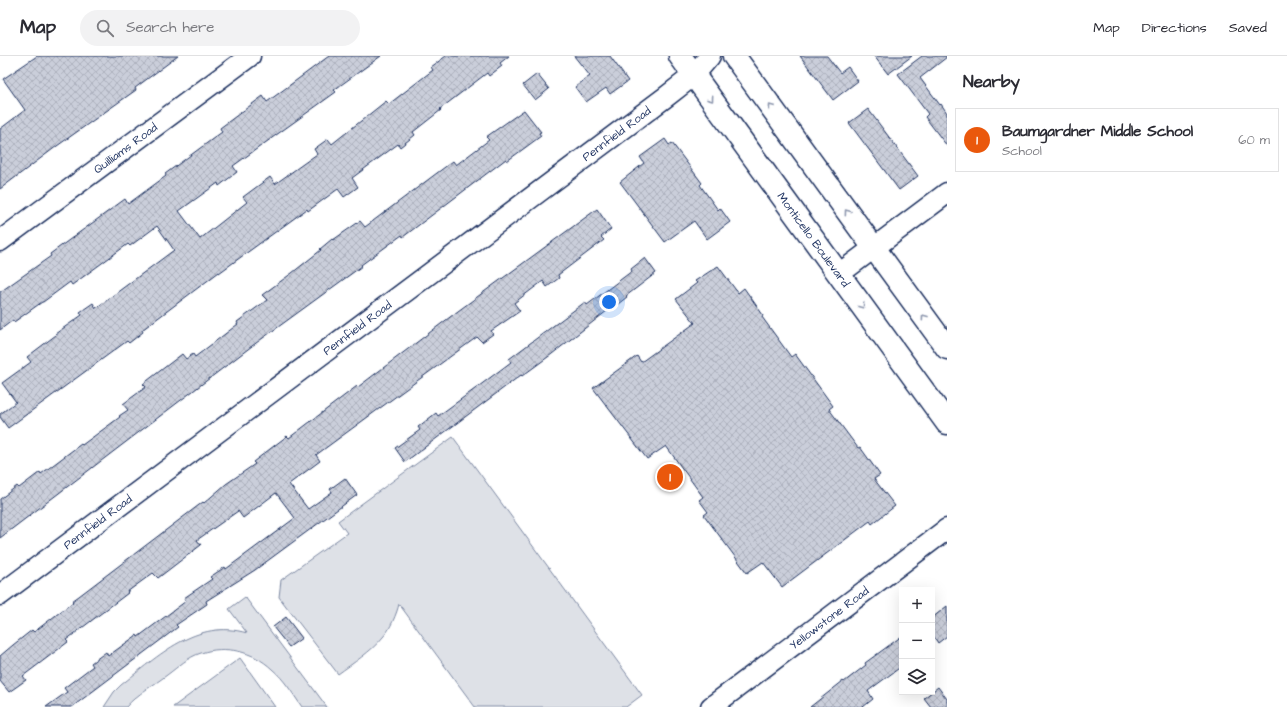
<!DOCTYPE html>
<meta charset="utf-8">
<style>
body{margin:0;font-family:"Architects Daughter",sans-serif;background:#f2f2f3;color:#2b2b33}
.controls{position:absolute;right:12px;bottom:12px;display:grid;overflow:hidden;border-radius:0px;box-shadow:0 4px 16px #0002}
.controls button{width:36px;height:36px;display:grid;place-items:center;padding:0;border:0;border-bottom:1px solid #e1e1e2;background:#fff;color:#2b2b33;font:20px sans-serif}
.you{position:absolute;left:609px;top:246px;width:14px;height:14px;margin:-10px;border:3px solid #fff;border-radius:50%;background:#1a73e8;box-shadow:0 0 0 6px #1a73e833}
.badge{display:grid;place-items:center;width:26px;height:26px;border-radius:50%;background:#ea580c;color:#fff;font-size:13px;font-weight:700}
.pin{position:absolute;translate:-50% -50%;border:2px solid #fff;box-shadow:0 1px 4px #0006}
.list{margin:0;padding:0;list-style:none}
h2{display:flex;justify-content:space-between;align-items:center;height:52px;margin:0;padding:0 16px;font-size:17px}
h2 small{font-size:13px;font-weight:400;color:#7c7c81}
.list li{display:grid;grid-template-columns:26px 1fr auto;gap:12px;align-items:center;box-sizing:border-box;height:64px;margin:0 8px 8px;padding:0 8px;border:1px solid #e1e1e2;border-radius:0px}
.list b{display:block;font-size:15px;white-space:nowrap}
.list p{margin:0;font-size:13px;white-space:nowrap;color:#7c7c81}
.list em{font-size:13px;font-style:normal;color:#7c7c81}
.icon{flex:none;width:22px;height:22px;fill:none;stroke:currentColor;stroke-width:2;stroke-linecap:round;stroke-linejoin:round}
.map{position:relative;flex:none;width:947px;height:651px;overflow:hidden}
header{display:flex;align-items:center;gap:24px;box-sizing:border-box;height:56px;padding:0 20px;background:#fff;border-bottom:1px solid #e1e1e2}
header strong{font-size:19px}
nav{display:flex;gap:22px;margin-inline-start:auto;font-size:14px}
.search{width:280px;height:36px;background:#f2f2f3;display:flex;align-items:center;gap:10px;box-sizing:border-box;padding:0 14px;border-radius:22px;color:#7c7c81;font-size:15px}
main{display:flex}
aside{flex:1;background:#fff}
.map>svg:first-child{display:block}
</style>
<header>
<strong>Map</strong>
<div class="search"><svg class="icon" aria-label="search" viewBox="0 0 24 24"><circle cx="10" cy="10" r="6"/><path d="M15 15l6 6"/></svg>Search here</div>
<nav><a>Map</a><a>Directions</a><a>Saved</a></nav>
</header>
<main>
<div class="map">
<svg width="947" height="651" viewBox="0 0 947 651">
<defs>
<pattern id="building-cross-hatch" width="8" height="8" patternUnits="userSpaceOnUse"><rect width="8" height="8" fill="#caceda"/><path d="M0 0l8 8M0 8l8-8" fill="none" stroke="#adb1be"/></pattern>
</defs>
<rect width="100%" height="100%" fill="#fff"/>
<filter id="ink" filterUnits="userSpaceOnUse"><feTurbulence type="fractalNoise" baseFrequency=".025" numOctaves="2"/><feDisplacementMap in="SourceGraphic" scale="8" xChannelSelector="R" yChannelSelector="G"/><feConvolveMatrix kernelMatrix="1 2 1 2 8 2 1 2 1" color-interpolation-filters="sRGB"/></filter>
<g filter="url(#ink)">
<g fill="#dee1e7" stroke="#7c88a2">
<path d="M453 381 642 639 626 651H475L399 548C397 557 390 574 383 581 371 596 353 607 338 618L279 541 281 524 347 477 338 465Z"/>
<path d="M245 541 327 651H302C293 638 284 623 272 613 253 595 225 589 201 597 188 601 178 611 167 619 154 629 137 638 126 651H104L114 636 121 629C158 600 197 562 247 577L229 553Z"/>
<polygon points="240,602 275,651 173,651"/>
</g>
<g fill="url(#building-cross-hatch)" stroke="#1b2f5e">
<polygon points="37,0 178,0 135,32 136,34 57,90 0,133 0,73 25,54 3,23"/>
<polygon points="329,0 381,0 334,34 336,36 233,110 237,116 219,130 218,127 179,155 200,183 247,146 243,141 270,121 275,128 317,98 314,93 328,83 332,88 386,45 389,48 433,14 431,11 446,0 509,0 500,7 502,10 489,20 487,17 440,53 441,54 413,76 415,79 400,91 398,88 352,122 358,131 344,141 338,133 308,155 307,153 219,217 219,216 142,274 143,276 129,287 127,285 8,372 0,361 0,358 16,346 2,327 31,306 27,301 56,279 55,278 82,259 80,256 93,247 96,252 174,194 157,170 130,190 128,188 72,229 70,226 43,246 42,246 14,266 13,264 0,274 0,236 51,200 50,198 125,143 128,148 166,120 165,118 222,76 220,72 263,40 267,46"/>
<polygon points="574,0 610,0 628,25 610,38 606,32 586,46 575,31 590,20"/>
<polygon points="800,0 827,0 840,17 848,11 858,25 833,44"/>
<polygon points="874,0 912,0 888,18"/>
<polygon points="922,0 947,0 947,1 920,22 940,49 941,48 947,57 947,90 925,61 928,58 898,18"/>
<polygon points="537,18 549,33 535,44 523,29"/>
<polygon points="868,53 918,120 899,134 849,67"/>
<polygon points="524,54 541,76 539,77 541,80 507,105 506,103 403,181 402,179 361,209 362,210 252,290 0,482 0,443 17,430 19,432 40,416 41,418 81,388 82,389 120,361 119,360 128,354 123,348 146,331 143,328 182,298 186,303 193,298 195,301 238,268 237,266 267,244 262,239 292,217 321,194 320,193 332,183 333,184 360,165 365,171 453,105 456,109 489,84 486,81"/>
<polygon points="665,83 669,89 672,87 702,127 700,129 718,154 720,152 730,166 707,183 694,165 665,186 620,126 644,107 640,101"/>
<polygon points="597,153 611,173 601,181 604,184 558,219 559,222 547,231 543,225 514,247 520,255 491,275 493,278 482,286 477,281 316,399 320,405 289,428 308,453 332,436 330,433 345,422 357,439 255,514 206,545 207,548 176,569 178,571 72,651 46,651 67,636 64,632 93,610 91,607 106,596 108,600 137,579 138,581 186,545 184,542 212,523 210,521 225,511 226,513 295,462 276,437 243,462 238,455 197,484 201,489 158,522 153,517 127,536 128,537 66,584 68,586 23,620 26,624 9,636 0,625 0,600 13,589 32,574 34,576 73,546 72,545 79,540 203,446 204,447 226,428 255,408 253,406 287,380 289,382 357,330 358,331 458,255"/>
<polygon points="645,202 656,217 626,240 627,241 613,252 612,251 552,298 522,320 521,319 405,406 395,392 420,374 418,371 436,357 438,360 479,330 511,306 509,303 585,246 587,249 632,215 631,213"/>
<polygon points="718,210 738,237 744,232 763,259 762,261 791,301 795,298 833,350 829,353 858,392 860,391 880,419 874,423 895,450 872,468 870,465 782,531 763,506 747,517 704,459 708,456 699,444 703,441 666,390 647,403 593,332 637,300 641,306 695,267 676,243 697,227 695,225"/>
<polygon points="947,550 947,580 938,587 932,578 932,562"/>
<polygon points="286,561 302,582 289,591 273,571"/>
<polygon points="902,580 902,610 868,635 873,643 863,651 810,651 843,625 844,626 866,609 865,607"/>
<polygon points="938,631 947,643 947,651 931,651 924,642"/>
</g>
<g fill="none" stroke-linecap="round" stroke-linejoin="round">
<g stroke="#1b2f5e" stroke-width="23">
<g id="street">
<path id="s1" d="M0 185 250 0"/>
<polyline points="839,218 947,137"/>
<path id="s2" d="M0 539 667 40 694 19 710 0"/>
<path id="s3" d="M711 651 947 473"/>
</g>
</g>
<g stroke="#1b2f5e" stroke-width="25">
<g id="secondary">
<path id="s4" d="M680 0 947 367"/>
<polyline points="734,0 947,292"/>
</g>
</g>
<use href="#street" stroke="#fff" stroke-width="20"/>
<use href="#secondary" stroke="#fff" stroke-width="22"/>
</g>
<defs><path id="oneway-chevron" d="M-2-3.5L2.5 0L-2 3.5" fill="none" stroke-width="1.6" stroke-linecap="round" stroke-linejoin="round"/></defs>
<g stroke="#8d97ae">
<use href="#oneway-chevron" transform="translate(711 43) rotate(54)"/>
<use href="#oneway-chevron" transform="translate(771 51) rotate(-126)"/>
<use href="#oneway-chevron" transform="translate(847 156) rotate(-126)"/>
<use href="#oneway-chevron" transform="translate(862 250) rotate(54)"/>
<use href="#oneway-chevron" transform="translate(924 261) rotate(-126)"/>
</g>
</g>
<g text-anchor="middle" stroke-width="4" stroke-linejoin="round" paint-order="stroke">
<g font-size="12" fill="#1b2f5e" stroke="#fff">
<text dy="4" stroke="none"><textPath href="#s2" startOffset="770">Pennfield Road</textPath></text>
<text dy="4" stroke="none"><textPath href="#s1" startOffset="156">Quilliams Road</textPath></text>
<text dy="4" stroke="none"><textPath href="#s4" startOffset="227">Monticello Boulevard</textPath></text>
<text dy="4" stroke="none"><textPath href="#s2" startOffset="446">Pennfield Road</textPath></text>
<text dy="4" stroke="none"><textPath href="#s2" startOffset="122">Pennfield Road</textPath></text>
<text dy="4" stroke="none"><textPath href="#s3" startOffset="148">Yellowstone Road</textPath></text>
</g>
</g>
</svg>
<div class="controls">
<button>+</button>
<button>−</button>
<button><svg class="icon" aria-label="layers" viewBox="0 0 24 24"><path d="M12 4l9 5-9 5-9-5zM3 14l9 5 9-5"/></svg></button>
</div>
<div class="you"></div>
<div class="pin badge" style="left:670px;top:421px">1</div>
</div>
<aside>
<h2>Nearby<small></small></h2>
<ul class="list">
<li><span class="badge">1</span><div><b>Baumgardner Middle School</b><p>School</p></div><em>60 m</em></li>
</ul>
</aside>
</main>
